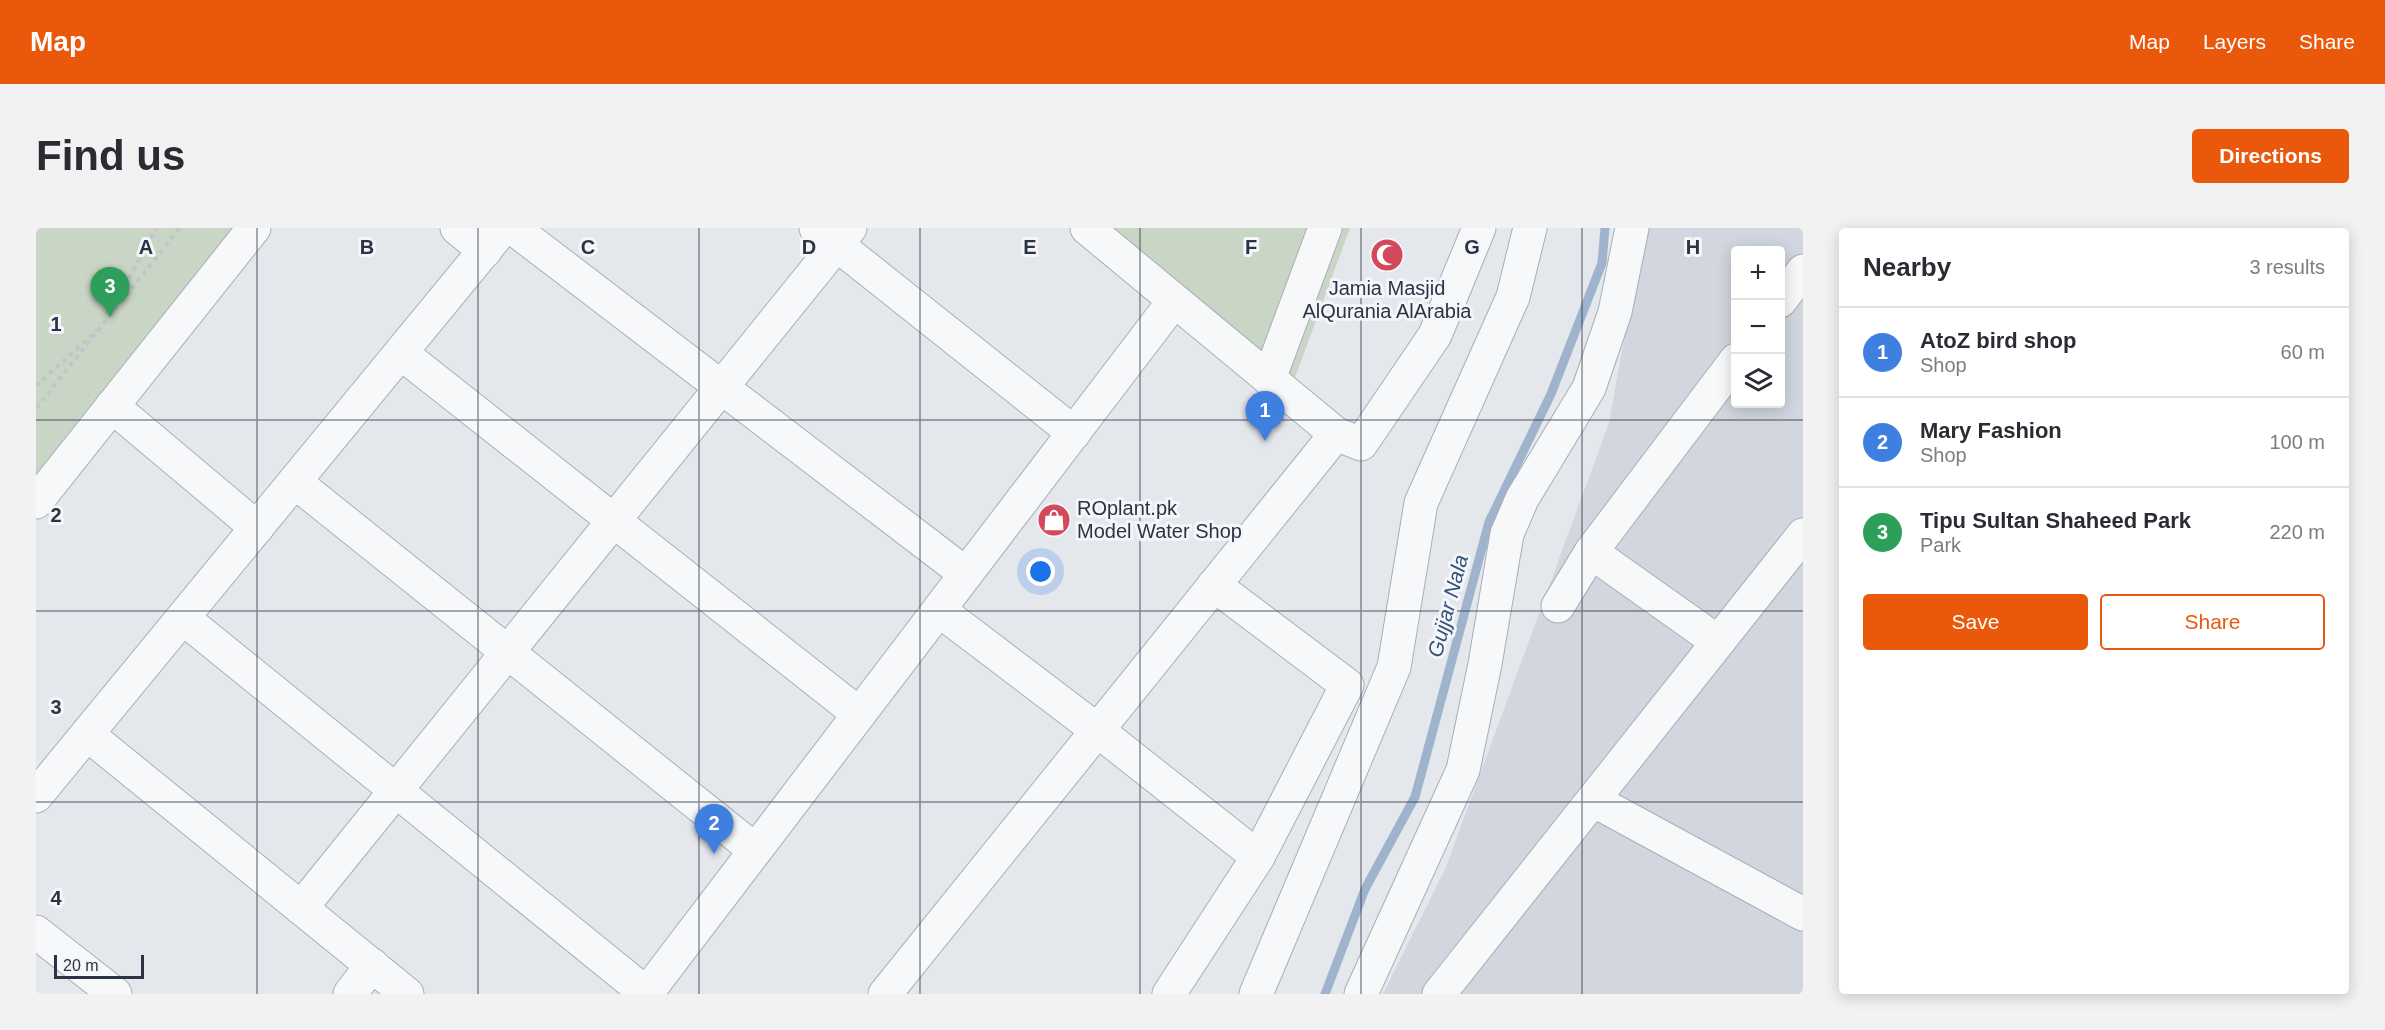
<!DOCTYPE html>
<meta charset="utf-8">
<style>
body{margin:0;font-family:Arial,sans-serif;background:#f2f2f3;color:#2b2b33}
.controls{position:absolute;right:18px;top:18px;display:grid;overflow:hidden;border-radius:6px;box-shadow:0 3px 15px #0003}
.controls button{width:54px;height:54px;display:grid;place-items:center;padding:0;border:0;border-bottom:2px solid #e1e1e2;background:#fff;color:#2b2b33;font:30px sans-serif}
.scale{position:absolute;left:18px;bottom:15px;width:90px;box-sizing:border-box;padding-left:6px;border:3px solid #2b3445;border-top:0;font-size:16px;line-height:21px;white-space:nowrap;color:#2b3445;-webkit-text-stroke:4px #f4f6f9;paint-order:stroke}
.you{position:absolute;left:1005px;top:344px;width:21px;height:21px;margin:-15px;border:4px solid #fff;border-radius:50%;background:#1a73e8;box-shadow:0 0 0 9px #1a73e833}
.badge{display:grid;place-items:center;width:39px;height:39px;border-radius:50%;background:#ea580c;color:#fff;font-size:20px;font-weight:700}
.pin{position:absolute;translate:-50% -50px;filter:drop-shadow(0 2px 3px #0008)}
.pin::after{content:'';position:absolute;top:32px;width:21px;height:18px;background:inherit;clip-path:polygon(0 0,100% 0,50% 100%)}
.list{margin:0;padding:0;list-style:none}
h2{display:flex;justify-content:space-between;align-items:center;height:78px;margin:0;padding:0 24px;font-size:26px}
h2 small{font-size:20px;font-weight:400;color:#7c7c81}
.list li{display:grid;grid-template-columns:39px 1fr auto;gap:18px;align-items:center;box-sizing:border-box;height:90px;padding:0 24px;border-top:2px solid #e1e1e2}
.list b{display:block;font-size:22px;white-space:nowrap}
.list p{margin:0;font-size:20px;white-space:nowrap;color:#7c7c81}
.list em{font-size:20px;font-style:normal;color:#7c7c81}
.actions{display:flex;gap:12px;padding:18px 24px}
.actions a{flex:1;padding:14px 0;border:2px solid #ea580c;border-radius:6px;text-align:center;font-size:21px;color:#ea580c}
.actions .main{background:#ea580c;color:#fff}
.icon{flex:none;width:33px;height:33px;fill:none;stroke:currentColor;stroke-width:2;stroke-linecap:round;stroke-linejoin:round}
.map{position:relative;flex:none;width:1767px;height:766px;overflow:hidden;border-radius:6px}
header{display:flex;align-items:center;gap:36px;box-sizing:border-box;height:84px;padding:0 30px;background:#ea580c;color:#fff}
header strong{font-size:28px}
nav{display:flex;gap:33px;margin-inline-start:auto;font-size:21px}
.intro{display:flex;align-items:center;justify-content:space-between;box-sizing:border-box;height:144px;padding:0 36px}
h1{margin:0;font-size:42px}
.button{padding:15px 27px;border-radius:6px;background:#ea580c;color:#fff;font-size:21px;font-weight:700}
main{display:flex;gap:36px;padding:0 36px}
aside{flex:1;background:#fff;border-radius:6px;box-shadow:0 3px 15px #0003}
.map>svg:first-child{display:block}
</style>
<header>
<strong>Map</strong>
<nav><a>Map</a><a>Layers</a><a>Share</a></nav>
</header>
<div class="intro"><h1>Find us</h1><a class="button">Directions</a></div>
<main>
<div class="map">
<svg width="1767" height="766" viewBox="0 0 1767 766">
<rect width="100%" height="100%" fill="#e4e7ec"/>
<path fill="#d2d6de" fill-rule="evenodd" d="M1608 0H1767V766H1347L1410 639 1573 195ZM1700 22H1744V176H1700Z"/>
<g fill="#c9d6c5">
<polygon points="0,0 218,0 0,274"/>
<polygon points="1070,0 1314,0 1257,155"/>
</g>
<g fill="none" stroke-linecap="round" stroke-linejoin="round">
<polyline stroke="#9fb4cc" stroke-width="9" points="1289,766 1329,661 1379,569 1453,294 1515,166 1566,35 1569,0"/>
<g stroke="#a9aeb7" stroke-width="35">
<g id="minor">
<polyline points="421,0 449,23"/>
<polyline points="477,0 930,346"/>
<polyline points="780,0 1038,205"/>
<polyline points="1051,0 1300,206 1325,216 1399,107 1443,0"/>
<polyline points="1744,73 1767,43"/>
<polyline points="365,125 823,486"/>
<polyline points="1233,151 1289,0"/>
<polyline points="76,178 221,300"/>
<polyline points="259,254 719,622"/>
<polyline points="0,274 218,0"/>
<polyline points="1555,324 1682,414"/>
<polyline points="1522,378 1555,324 1700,132"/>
<polyline points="903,382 1061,502 1222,629"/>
<polyline points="147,390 611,766"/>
<polyline points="51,506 371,766"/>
<polyline points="0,568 467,0"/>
<polyline points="1557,572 1767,686"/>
<polyline points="265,680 814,0"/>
<polyline points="0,704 79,766"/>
<polyline points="314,766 336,737"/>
<polyline points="610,766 1138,73"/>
<polyline points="849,766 1300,206"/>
<polyline points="1133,766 1222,629 1311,457 1178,357"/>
<polyline points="1220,766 1358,439 1385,275 1477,69 1494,0"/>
<polyline points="1325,766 1427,542 1449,436 1471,306 1486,271 1553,160 1579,84 1596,0"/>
<polyline points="1403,766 1767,307"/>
</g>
</g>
<g stroke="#c2c5cb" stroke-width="4" stroke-dasharray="4.5 4.5" stroke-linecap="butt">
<polyline points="76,82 120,0"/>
<polyline points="0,158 61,102"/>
<polyline points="0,180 144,0"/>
</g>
<use href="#minor" stroke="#f7f8fa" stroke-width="33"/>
</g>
<path fill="none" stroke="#2b3445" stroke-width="1.5" stroke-opacity="0.55" d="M221 0V766M442 0V766M663 0V766M884 0V766M1104 0V766M1325 0V766M1546 0V766M0 192H1767M0 383H1767M0 574H1767"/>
<defs>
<g id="mosque-disc" transform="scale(1.725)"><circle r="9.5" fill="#d1495b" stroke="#f4f6f9"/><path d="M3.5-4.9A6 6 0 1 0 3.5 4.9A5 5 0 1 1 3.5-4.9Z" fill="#fff"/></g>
<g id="shop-disc" transform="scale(1.725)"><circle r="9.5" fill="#d1495b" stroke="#f4f6f9"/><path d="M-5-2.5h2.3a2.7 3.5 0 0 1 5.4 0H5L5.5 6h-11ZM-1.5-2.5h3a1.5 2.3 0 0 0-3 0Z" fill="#fff"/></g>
</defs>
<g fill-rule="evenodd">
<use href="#mosque-disc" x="1351" y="27"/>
<use href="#shop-disc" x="1018" y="292"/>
</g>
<g text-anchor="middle" stroke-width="6" stroke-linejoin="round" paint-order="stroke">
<g font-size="20" fill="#2b3445" stroke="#f4f6f9">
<text x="1351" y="67">Jamia Masjid<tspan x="1351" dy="23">AlQurania AlArabia</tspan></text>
<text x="1041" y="287" text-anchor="start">ROplant.pk<tspan x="1041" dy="23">Model Water Shop</tspan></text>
</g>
<g font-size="21" font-style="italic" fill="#34527a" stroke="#f4f6f9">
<text transform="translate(1412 378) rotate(-75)" y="7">Gujjar Nala</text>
</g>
</g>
<g font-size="20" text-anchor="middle" font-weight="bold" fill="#2b3445" stroke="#f4f6f9" stroke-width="6" stroke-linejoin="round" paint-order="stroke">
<text x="110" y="26">A</text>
<text x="331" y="26">B</text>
<text x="552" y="26">C</text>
<text x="773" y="26">D</text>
<text x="994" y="26">E</text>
<text x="1215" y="26">F</text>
<text x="1436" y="26">G</text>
<text x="1657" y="26">H</text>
<text x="20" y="103">1</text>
<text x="20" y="294">2</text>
<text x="20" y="486">3</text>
<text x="20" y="677">4</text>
</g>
</svg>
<div class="controls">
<button>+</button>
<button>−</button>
<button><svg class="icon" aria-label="layers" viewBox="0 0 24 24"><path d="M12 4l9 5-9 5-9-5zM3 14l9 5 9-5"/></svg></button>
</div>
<div class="scale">20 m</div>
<div class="you"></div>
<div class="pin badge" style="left:1229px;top:213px;background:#3f7fe0">1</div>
<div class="pin badge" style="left:678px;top:626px;background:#3f7fe0">2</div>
<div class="pin badge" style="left:74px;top:89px;background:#2e9e5b">3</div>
</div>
<aside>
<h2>Nearby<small>3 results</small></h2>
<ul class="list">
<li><span class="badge" style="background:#3f7fe0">1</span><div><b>AtoZ bird shop</b><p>Shop</p></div><em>60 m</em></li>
<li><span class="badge" style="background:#3f7fe0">2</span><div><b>Mary Fashion</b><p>Shop</p></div><em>100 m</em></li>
<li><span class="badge" style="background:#2e9e5b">3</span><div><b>Tipu Sultan Shaheed Park</b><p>Park</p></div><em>220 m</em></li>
</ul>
<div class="actions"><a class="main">Save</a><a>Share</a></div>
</aside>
</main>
